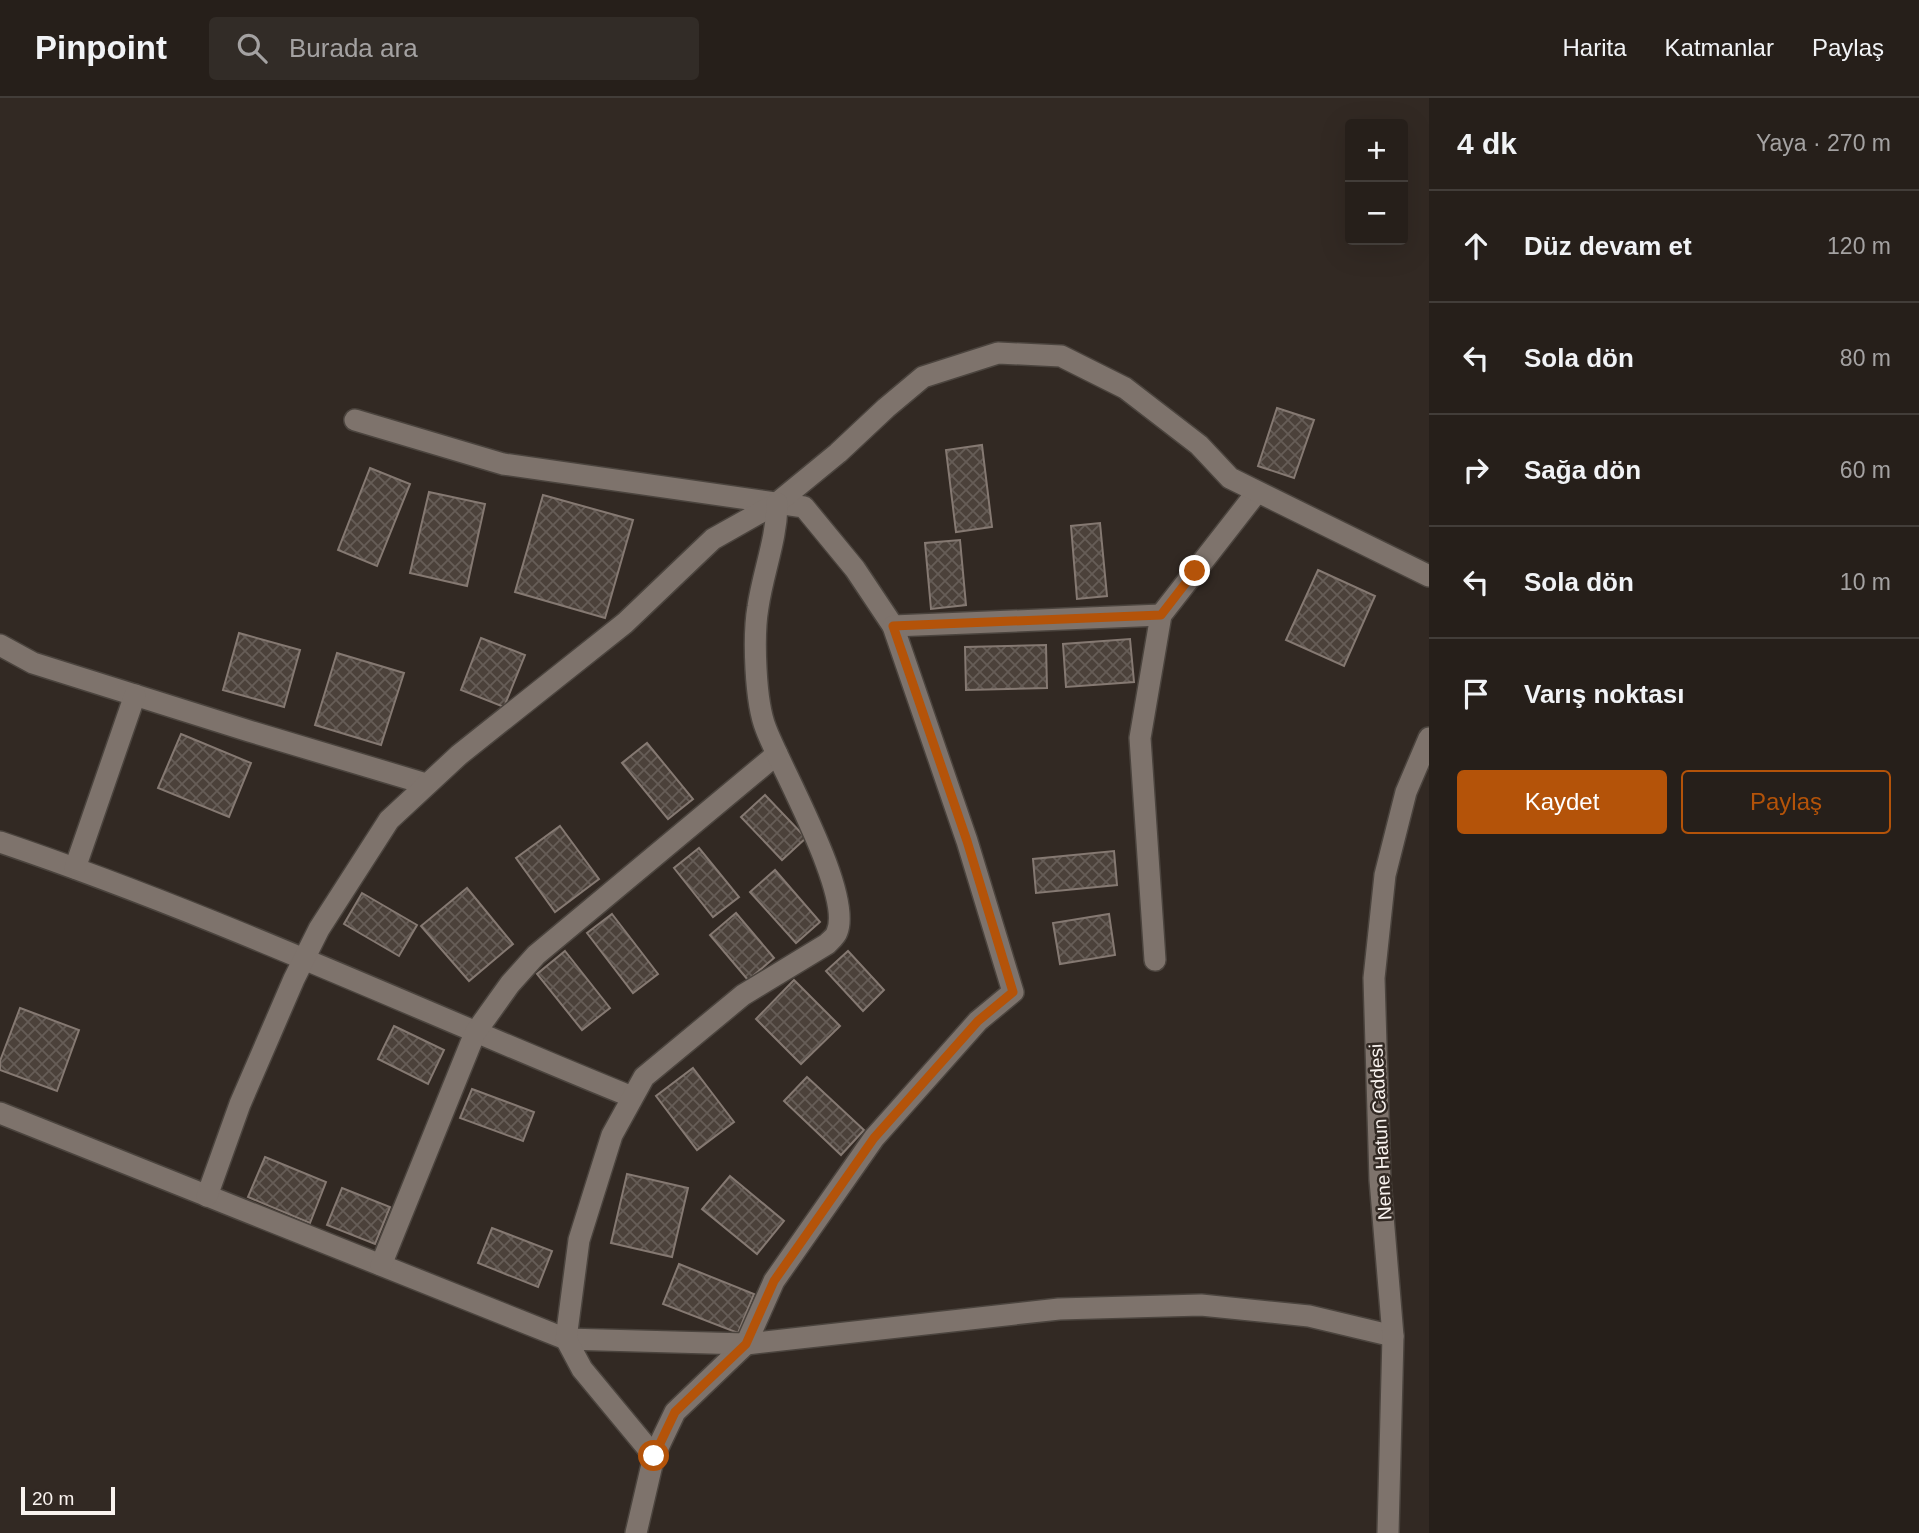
<!DOCTYPE html>
<html lang="tr">
<meta charset="utf-8">
<style>
body{margin:0;font-family:Arial,sans-serif;background:#322c27;color:#f1f3f6}
.controls{position:absolute;right:21px;top:21px;display:grid;overflow:hidden;border-radius:7px;box-shadow:0 7px 28px #0002}
.controls button{width:63px;height:63px;display:grid;place-items:center;padding:0;border:0;border-bottom:2px solid #423d39;background:#261f1a;color:#f1f3f6;font:35px sans-serif}
.scale{position:absolute;left:21px;bottom:18px;width:94px;box-sizing:border-box;padding-left:7px;border:4px solid #f9f3ef;border-top:0;font-size:19px;line-height:24px;white-space:nowrap;color:#f9f3ef;-webkit-text-stroke:5px #322923;paint-order:stroke}
.stop{position:absolute;width:21px;height:21px;margin:-16px;border:5px solid #b45309;border-radius:50%;background:#fff}
.stop.end{background:#b45309;border-color:#fff;box-shadow:0 2px 7px #0008}
.list{margin:0;padding:0;list-style:none}
h2{display:flex;justify-content:space-between;align-items:center;height:91px;margin:0;padding:0 28px;font-size:30px}
h2 small{font-size:23px;font-weight:400;color:#a4a2a2}
.list li{display:grid;grid-template-columns:46px 1fr auto;gap:21px;align-items:center;box-sizing:border-box;height:112px;padding:0 28px;border-top:2px solid #423d39}
.list b{display:block;font-size:26px;white-space:nowrap}
.list em{font-size:23px;font-style:normal;color:#a4a2a2}
.actions{display:flex;gap:14px;padding:21px 28px}
.actions a{flex:1;padding:16px 0;border:2px solid #b45309;border-radius:7px;text-align:center;font-size:24px;color:#b45309}
.actions .main{background:#b45309;color:#fff}
.icon{flex:none;width:38px;height:38px;fill:none;stroke:currentColor;stroke-width:2;stroke-linecap:round;stroke-linejoin:round}
.map{position:relative;flex:none;width:1429px;height:1435px;overflow:hidden}
header{display:flex;align-items:center;gap:42px;box-sizing:border-box;height:98px;padding:0 35px;background:#261f1a;border-bottom:2px solid #423d39}
header strong{font-size:33px}
nav{display:flex;gap:38px;margin-inline-start:auto;font-size:24px}
.search{width:490px;height:63px;background:#322c27;display:flex;align-items:center;gap:18px;box-sizing:border-box;padding:0 24px;border-radius:7px;color:#a4a2a2;font-size:26px}
main{display:flex}
aside{flex:1;background:#261f1a}
.map>svg:first-child{display:block}
</style>
<header>
<strong>Pinpoint</strong>
<div class="search"><svg class="icon" aria-label="search" viewBox="0 0 24 24"><circle cx="10" cy="10" r="6"/><path d="M15 15l6 6"/></svg>Burada ara</div>
<nav><a>Harita</a><a>Katmanlar</a><a>Paylaş</a></nav>
</header>
<main>
<div class="map">
<svg width="1429" height="1435" viewBox="0 0 1429 1435">
<defs>
<pattern id="building-cross-hatch" width="8" height="8" patternUnits="userSpaceOnUse" patternTransform="scale(1.75)"><rect width="8" height="8" fill="#4b413a"/><path d="M0 0l8 8M0 8l8-8" fill="none" stroke="#665d57"/></pattern>
</defs>
<rect width="100%" height="100%" fill="#322923"/>
<g fill="url(#building-cross-hatch)" stroke="#857972" stroke-width="2">
<polygon points="1277,310 1314,322 1294,380 1258,368"/>
<polygon points="982,347 992,429 956,434 946,352"/>
<polygon points="370,370 410,386 377,468 338,452"/>
<polygon points="429,394 485,406 467,488 410,475"/>
<polygon points="543,397 633,422 605,520 515,494"/>
<polygon points="1100,425 1107,498 1077,501 1071,428"/>
<polygon points="960,442 966,507 931,511 925,445"/>
<polygon points="1318,472 1375,498 1344,568 1286,542"/>
<polygon points="239,535 300,552 284,609 223,592"/>
<polygon points="481,540 525,557 504,609 461,592"/>
<polygon points="1130,541 1134,584 1066,589 1063,546"/>
<polygon points="1046,547 1047,590 966,592 965,549"/>
<polygon points="337,555 404,575 381,647 315,627"/>
<polygon points="181,636 251,665 229,719 158,690"/>
<polygon points="647,645 693,701 668,721 622,665"/>
<polygon points="765,697 806,740 782,762 741,719"/>
<polygon points="560,728 599,781 555,814 516,760"/>
<polygon points="699,750 739,799 713,819 674,770"/>
<polygon points="1114,753 1117,787 1036,795 1033,761"/>
<polygon points="775,772 820,824 796,845 750,794"/>
<polygon points="467,790 513,846 469,883 421,828"/>
<polygon points="362,795 417,827 399,858 344,826"/>
<polygon points="736,815 774,860 748,882 710,837"/>
<polygon points="612,816 658,876 633,895 587,835"/>
<polygon points="1109,816 1115,857 1060,866 1053,825"/>
<polygon points="565,853 610,910 582,932 537,876"/>
<polygon points="848,853 884,892 863,913 826,873"/>
<polygon points="794,882 840,928 801,966 756,921"/>
<polygon points="20,910 79,932 57,993 0,972 0,963"/>
<polygon points="394,928 444,952 428,986 378,961"/>
<polygon points="693,970 734,1024 697,1052 656,998"/>
<polygon points="807,979 864,1032 841,1057 784,1003"/>
<polygon points="472,991 534,1014 523,1043 460,1020"/>
<polygon points="265,1059 326,1084 310,1125 248,1099"/>
<polygon points="627,1076 688,1090 672,1159 611,1145"/>
<polygon points="730,1078 784,1123 757,1156 702,1111"/>
<polygon points="342,1090 390,1109 375,1146 327,1127"/>
<polygon points="492,1130 552,1153 538,1189 478,1165"/>
<polygon points="679,1166 754,1196 738,1235 663,1206"/>
</g>
<g fill="none" stroke-linecap="round" stroke-linejoin="round">
<g stroke="#4b443e" stroke-width="24">
<g id="minor">
<polyline points="355,322 503,366 804,409 855,471 893,528 967,743 1013,894 978,923 874,1040 774,1183 746,1246 675,1314 654,1358 636,1435"/>
<polyline points="893,528 1161,517"/>
<polyline points="0,547 33,565 249,633 426,686"/>
<path d="M0 744C216 817 422 914 632 999"/>
<polyline points="75,770 135,597"/>
<polyline points="1155,862 1140,640 1161,517 1257,394"/>
<polyline points="0,1015 566,1241 746,1246 1059,1211 1201,1207 1309,1218 1393,1238"/>
<polyline points="207,1098 240,1006 294,881 319,831 389,722 459,657 625,525 713,441 777,405 838,355 886,310 923,279 998,255 1061,258 1125,290 1199,347 1230,380 1429,478"/>
<polyline points="381,1167 475,935 510,886 536,857 777,656"/>
<path d="M654 1358 582 1271 566 1241 579 1142 612 1037 644 979 743 897 827 846C830 843 836 838 837 834 853 796 781 671 766 631 755 604 753 538 758 509 763 474 777 441 777 405"/>
<polyline points="1388,1435 1393,1238 1380,1082 1374,880 1385,777 1406,694 1429,640"/>
</g>
</g>
<use href="#minor" stroke="#7e736c" stroke-width="21"/>
</g>
<g fill="none" stroke-linecap="round" stroke-linejoin="round">
<polyline stroke="#b45309" stroke-width="9" points="654,1358 675,1314 746,1246 774,1183 874,1040 978,923 1013,894 967,743 893,528 1161,517 1195,473"/>
</g>
<g text-anchor="middle" stroke-width="5" stroke-linejoin="round" paint-order="stroke">
<g font-size="19" fill="#f9f3ef" stroke="#322923">
<text transform="translate(1380 1034) rotate(-93)" y="7">Nene Hatun Caddesi</text>
</g>
</g>
</svg>
<div class="controls">
<button>+</button>
<button>−</button>
</div>
<div class="scale">20 m</div>
<div class="stop" style="left:654px;top:1358px"></div>
<div class="stop end" style="left:1195px;top:473px"></div>
</div>
<aside>
<h2>4 dk<small>Yaya · 270 m</small></h2>
<ul class="list">
<li><svg class="icon" aria-label="ahead" viewBox="0 0 24 24"><path d="M12 20V5M6 11l6-6 6 6"/></svg><div><b>Düz devam et</b></div><em>120 m</em></li>
<li><svg class="icon" aria-label="left" viewBox="0 0 24 24"><path d="M17 20v-9H6M10 6l-5 5 5 5"/></svg><div><b>Sola dön</b></div><em>80 m</em></li>
<li><svg class="icon" aria-label="right" viewBox="0 0 24 24"><path d="M7 20v-9h11M14 6l5 5-5 5"/></svg><div><b>Sağa dön</b></div><em>60 m</em></li>
<li><svg class="icon" aria-label="left" viewBox="0 0 24 24"><path d="M17 20v-9H6M10 6l-5 5 5 5"/></svg><div><b>Sola dön</b></div><em>10 m</em></li>
<li><svg class="icon" aria-label="arrive" viewBox="0 0 24 24"><path d="M6 21V4h12l-3 4 3 4H6"/></svg><div><b>Varış noktası</b></div></li>
</ul>
<div class="actions"><a class="main">Kaydet</a><a>Paylaş</a></div>
</aside>
</main>
